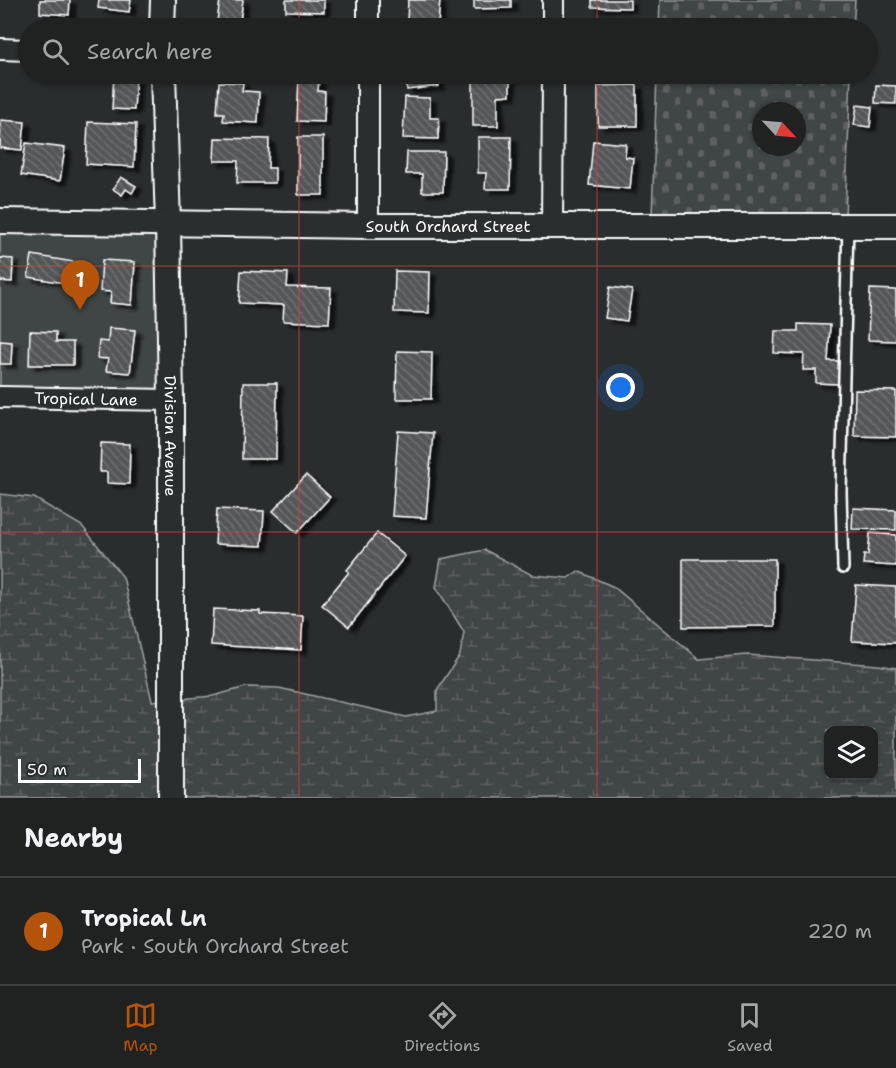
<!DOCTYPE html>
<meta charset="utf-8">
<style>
body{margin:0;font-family:"Shantell Sans",sans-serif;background:#2d2f2f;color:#f1f3f6}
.controls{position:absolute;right:18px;bottom:18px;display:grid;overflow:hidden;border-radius:12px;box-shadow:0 2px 4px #0004}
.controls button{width:54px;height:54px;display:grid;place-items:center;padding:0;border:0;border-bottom:2px solid #3d3f40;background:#202222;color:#f1f3f6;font:30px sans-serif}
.compass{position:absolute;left:752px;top:102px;width:54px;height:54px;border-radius:50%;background:#202222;box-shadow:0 2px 4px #0004;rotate:116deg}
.scale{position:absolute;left:18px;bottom:15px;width:123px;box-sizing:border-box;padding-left:6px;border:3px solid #fff;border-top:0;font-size:16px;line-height:21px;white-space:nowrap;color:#fff;-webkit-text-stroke:4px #2a2d2e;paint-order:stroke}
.you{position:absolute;left:621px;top:388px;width:21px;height:21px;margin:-15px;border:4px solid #fff;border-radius:50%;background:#1a73e8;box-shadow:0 0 0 9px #1a73e833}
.badge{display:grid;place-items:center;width:39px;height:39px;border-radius:50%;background:#b45309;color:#fff;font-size:20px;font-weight:700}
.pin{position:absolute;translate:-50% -50px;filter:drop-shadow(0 2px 3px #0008)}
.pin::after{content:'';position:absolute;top:32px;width:21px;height:18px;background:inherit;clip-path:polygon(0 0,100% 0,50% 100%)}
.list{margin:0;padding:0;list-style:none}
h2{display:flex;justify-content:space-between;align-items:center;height:78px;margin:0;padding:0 24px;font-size:26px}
h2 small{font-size:20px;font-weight:400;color:#a2a4a5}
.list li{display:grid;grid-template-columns:39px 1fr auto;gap:18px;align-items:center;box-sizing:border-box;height:108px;padding:0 24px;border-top:2px solid #3d3f40}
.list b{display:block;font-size:22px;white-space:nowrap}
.list p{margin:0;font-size:20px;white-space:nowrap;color:#a2a4a5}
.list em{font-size:20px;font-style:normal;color:#a2a4a5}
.icon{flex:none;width:33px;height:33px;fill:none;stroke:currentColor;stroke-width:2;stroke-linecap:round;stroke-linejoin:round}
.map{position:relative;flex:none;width:896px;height:798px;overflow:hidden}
.search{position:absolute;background:#202222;box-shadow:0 2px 4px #0004;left:18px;right:18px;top:18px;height:66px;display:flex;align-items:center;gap:15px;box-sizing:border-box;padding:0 21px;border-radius:33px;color:#a2a4a5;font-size:22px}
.sheet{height:186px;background:#202222}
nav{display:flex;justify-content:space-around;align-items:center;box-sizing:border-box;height:84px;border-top:2px solid #3d3f40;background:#202222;font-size:16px;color:#a2a4a5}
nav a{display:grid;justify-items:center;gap:3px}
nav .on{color:#b45309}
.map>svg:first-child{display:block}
</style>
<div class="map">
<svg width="896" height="798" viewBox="0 0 896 798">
<defs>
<pattern id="wetland-marsh" width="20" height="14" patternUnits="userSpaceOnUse" patternTransform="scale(1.5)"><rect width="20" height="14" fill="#414445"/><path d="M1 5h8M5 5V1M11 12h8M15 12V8" fill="none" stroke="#5e6061"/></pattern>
<pattern id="cemetery-stones" width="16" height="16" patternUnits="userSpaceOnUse" patternTransform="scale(1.5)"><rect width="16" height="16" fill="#414445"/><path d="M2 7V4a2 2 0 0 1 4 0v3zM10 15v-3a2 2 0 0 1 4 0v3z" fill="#5e6061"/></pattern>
<pattern id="building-back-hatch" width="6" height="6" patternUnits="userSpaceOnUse" patternTransform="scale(1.5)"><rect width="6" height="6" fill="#555758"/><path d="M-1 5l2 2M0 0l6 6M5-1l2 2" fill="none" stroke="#6e7071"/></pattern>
<filter id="shadow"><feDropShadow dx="6" dy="4" stdDeviation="1.5" flood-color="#0009"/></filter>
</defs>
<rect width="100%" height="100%" fill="#2a2d2e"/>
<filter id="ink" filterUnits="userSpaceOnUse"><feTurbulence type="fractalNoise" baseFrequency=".0167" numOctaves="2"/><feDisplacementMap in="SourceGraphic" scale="12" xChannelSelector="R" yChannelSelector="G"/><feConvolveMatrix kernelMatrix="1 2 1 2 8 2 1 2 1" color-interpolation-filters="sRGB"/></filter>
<g filter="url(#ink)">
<g fill="url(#wetland-marsh)" stroke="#a0a2a2" stroke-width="1.5" fill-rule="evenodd">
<polygon points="0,494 34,498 82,526 123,577 152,701 162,700 161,798 0,798"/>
<path d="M485 550 532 575 568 578 578 571 614 587 699 659 747 655 878 665 896 668V798H180V699L213 696 246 687 279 688 406 717 437 711V690L460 655 464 632 436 587 441 559ZM828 730H874V776H828Z"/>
</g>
<g fill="url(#cemetery-stones)" stroke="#a0a2a2" stroke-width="1.5" fill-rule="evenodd">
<polygon points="660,0 855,0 853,28 659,28"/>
<path d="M657 74H851L845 216H652ZM761 111H797V147H761Z"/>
</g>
<polygon fill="#414445" stroke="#a0a2a2" stroke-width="1.5" points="0,229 159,232 162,391 0,388"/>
<g fill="url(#building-back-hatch)" stroke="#fff" stroke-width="1.5" filter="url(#shadow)">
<polygon points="40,0 70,0 69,15 40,13"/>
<polygon points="99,0 131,0 129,12 98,8"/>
<polygon points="220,0 243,0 239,28 216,28"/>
<polygon points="286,0 324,0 324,12 286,11"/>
<polygon points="408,0 440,0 438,24 407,22"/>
<polygon points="474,0 511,0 511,8 474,9"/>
<polygon points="592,0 630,0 630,8 592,7"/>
<polygon points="604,25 638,26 638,28 604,28"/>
<polygon points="114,74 136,74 134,110 112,109"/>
<polygon points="405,74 437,74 439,86 407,90"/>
<polygon points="299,78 319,78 318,91 325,92 324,122 297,121"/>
<polygon points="473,80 510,80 510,95 498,96 498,126 473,126"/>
<polygon points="219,82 243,83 242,91 259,92 258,123 223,121 224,113 217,113"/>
<polygon points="637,85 637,126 598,126 598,86"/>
<polygon points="876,85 896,86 896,104 875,103"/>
<polygon points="405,97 430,98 430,118 439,118 438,139 403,138"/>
<polygon points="857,105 872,107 870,127 854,125"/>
<polygon points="1,120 25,122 22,150 0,148"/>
<polygon points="88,122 136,124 134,167 86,164"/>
<rect x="298" y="137" width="25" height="58"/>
<polygon points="478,137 511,137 510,189 485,189 486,173 478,173"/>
<polygon points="215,138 269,139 268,168 275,168 275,183 237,183 238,161 214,161"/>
<polygon points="593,141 626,144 625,157 633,158 630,189 589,185"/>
<polygon points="26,143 65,148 60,181 21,175"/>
<polygon points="407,152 444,152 443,192 422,192 422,174 406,174"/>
<polygon points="121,177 136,186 132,193 126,189 122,195 113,189"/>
<polygon points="32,255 74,262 70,284 28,277"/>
<polygon points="0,258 13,259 12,282 0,281"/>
<polygon points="102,260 135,262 132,305 110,303 111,292 100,291"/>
<polygon points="241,271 288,273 287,287 331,288 329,323 283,321 284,305 239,303"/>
<polygon points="395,271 430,272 429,313 394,312"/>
<polygon points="610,287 632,290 627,321 605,318"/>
<polygon points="870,289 896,290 896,341 868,340"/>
<polygon points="798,324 830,325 828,361 839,361 838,384 816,383 816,370 803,370 804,354 774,353 775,331 798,331"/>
<polygon points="109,328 135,330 130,373 106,371 108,359 97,358 99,341 108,342"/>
<polygon points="30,331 56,332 56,342 73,342 73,365 29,365"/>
<polygon points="0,341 12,342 11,364 0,364"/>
<polygon points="397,351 432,352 431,399 396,399"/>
<polygon points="243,383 277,383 276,459 242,459"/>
<polygon points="855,390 896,391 896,437 854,436"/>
<polygon points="398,431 433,433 426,518 392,516"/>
<polygon points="101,443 130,444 129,484 107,483 107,472 100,472"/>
<polygon points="306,475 330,497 297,533 273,511"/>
<polygon points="853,508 896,510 896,530 852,529"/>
<polygon points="217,509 264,511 262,546 215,544"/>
<polygon points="377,533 405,556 349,627 322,605 349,572 347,570"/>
<polygon points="870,533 896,535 896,566 863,564 864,555 868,555"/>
<polygon points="683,559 775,559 775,626 683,627"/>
<polygon points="856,585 896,587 896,643 852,641"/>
<polygon points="213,609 260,611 260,614 303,616 301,650 211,645"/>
</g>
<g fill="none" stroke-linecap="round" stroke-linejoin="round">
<g stroke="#fff" stroke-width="14">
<polyline id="service" points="843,568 841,492 848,226"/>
</g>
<g stroke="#fff" stroke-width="24">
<g id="minor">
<polyline points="368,28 368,0"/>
<polyline points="553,28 553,0"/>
<polyline points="0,49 28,50"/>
<polyline points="368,226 368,74"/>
<polyline points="552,227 553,74"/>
<path id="s1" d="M0 397 171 400"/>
</g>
</g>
<g stroke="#fff" stroke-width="28">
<g id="tertiary">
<polyline points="162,28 163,0"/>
<path id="s2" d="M163 74 168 223 171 400V798"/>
<path id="s3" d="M0 221 368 226H896"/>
</g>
</g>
<use href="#service" stroke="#2a2d2e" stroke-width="9"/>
<use href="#minor" stroke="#2a2d2e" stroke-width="20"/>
<use href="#tertiary" stroke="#2a2d2e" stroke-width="24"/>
</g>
</g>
<path fill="none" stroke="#da3e3e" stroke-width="1.5" stroke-opacity="0.55" d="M299 0V28M597 0V28M299 74V798M597 74V798M0 266H896M0 532H896"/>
<g text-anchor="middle" stroke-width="4.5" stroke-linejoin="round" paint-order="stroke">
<g font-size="16" fill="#fff" stroke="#2a2d2e">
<text dy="6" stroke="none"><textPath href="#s3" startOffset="448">South Orchard Street</textPath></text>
<text dy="6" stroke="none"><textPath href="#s1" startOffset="86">Tropical Lane</textPath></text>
<text dy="6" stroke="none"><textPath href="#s2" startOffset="362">Division Avenue</textPath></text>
</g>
</g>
</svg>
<div class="controls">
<button><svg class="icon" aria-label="layers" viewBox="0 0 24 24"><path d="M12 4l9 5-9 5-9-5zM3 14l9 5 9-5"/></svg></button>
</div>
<svg class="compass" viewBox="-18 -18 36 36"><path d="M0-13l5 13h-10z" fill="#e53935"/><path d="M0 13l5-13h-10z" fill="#a2a4a5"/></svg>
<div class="scale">50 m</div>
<div class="you"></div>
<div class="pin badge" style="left:80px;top:310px">1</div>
<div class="search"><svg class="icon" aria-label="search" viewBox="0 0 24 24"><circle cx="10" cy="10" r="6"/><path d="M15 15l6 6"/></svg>Search here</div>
</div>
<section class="sheet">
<h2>Nearby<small></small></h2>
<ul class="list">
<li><span class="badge">1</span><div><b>Tropical Ln</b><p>Park · South Orchard Street</p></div><em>220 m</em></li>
</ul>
</section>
<nav>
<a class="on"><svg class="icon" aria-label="map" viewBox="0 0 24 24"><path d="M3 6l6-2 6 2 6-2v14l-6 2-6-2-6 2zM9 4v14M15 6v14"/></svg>Map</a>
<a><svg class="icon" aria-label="directions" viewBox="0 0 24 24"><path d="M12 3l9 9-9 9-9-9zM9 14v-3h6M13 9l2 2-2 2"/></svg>Directions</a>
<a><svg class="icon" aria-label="saved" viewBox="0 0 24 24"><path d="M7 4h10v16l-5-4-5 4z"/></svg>Saved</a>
</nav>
